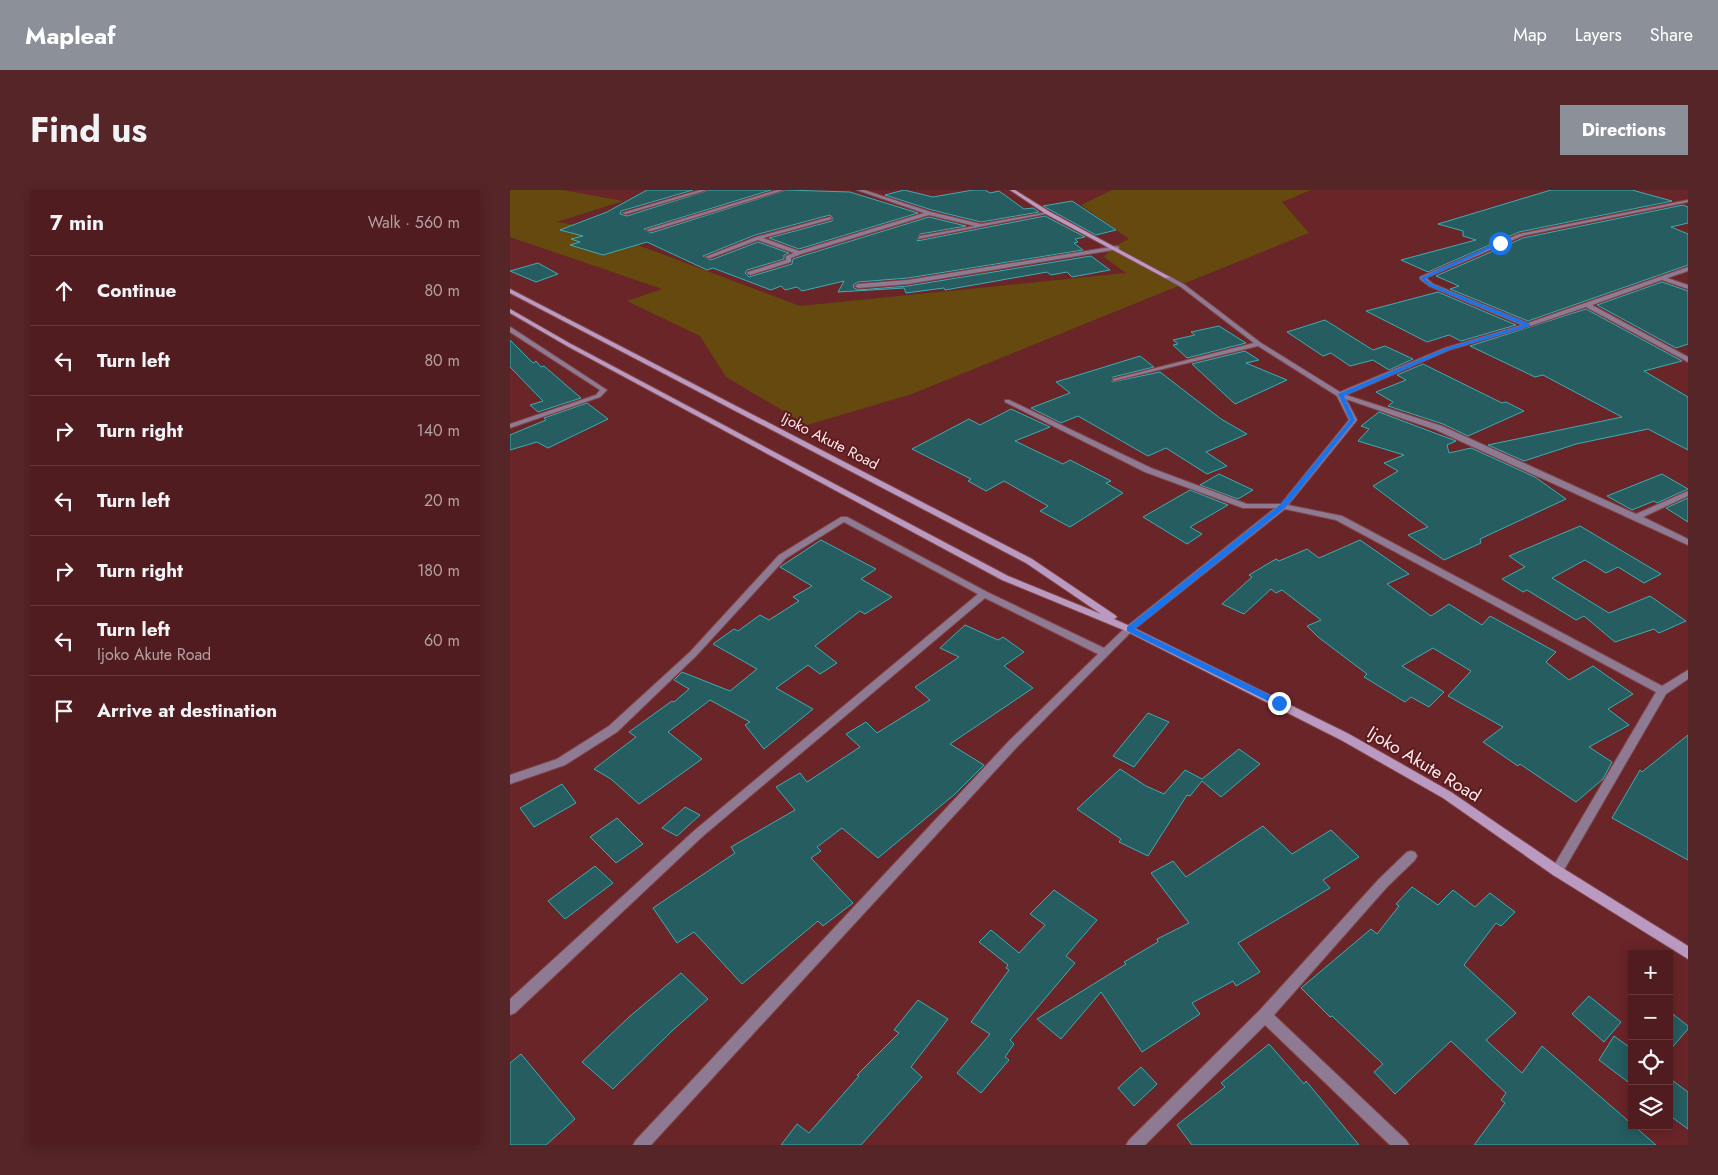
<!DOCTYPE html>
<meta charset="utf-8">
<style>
body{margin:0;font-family:Jost,sans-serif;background:#562528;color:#f1f3f6}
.controls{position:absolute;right:15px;bottom:15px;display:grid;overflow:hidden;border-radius:0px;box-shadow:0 2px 12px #0003}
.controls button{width:45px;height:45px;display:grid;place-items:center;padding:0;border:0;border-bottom:1px solid #673a3d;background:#501c1f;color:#f1f3f6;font:25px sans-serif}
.stop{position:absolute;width:15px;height:15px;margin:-11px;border:4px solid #1a73e8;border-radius:50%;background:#fff}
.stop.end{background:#1a73e8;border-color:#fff;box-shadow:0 1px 5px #0008}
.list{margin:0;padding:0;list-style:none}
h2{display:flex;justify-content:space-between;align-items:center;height:65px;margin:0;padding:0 20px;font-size:21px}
h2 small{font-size:16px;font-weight:400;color:#b4a1a4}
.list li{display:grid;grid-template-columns:32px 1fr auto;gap:15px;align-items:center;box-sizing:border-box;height:70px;padding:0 20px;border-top:1px solid #673a3d}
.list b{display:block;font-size:19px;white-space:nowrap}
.list p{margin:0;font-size:16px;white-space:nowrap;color:#b4a1a4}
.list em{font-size:16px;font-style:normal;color:#b4a1a4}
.icon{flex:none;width:28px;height:28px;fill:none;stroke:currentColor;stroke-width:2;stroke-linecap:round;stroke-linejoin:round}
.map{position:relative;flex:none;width:1178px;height:955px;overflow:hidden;border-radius:0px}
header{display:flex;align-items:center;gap:30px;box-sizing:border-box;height:70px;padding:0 25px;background:#8c9099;color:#fff}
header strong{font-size:24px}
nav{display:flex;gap:28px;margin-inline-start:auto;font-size:18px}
.intro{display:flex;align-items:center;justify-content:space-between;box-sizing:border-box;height:120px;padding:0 30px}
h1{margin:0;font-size:35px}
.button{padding:12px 22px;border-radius:0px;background:#8c9099;color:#fff;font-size:18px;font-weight:700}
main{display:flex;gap:30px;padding:0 30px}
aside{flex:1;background:#501c1f;border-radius:0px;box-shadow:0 2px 12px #0003}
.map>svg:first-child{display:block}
</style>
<header>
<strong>Mapleaf</strong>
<nav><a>Map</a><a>Layers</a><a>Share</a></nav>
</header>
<div class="intro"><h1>Find us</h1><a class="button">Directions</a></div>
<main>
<aside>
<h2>7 min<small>Walk · 560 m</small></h2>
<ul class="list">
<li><svg class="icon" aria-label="ahead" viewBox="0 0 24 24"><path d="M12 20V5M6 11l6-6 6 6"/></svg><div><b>Continue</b></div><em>80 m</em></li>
<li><svg class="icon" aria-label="left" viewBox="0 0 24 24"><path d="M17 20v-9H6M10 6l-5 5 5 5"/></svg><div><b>Turn left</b></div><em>80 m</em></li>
<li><svg class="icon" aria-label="right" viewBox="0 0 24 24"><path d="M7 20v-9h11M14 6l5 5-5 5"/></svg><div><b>Turn right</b></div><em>140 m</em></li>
<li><svg class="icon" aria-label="left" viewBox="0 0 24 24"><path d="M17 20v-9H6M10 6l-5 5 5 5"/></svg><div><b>Turn left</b></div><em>20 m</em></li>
<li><svg class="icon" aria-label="right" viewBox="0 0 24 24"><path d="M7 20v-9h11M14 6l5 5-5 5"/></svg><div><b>Turn right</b></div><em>180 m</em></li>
<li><svg class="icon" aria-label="left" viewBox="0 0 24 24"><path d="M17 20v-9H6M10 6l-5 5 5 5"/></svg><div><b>Turn left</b><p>Ijoko Akute Road</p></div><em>60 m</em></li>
<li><svg class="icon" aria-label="arrive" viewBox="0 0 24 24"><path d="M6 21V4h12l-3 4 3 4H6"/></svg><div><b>Arrive at destination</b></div></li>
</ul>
</aside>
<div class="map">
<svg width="1178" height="955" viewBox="0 0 1178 955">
<rect width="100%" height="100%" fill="#6a2529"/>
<polygon fill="#66490f" points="0,0 53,0 113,11 47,32 80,37 290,116 616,83 594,67 603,57 619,49 571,15 602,0 801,0 772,12 799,43 402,204 297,235 216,187 190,146 117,111 152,99 0,47"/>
<g fill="#255d60" stroke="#3eacb2">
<polygon points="137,0 183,0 111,21 110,24 117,26 199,0 261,0 134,39 141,43 276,0 340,2 408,23 289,59 259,48 322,31 323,28 320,25 245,45 193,66 201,70 248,52 279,63 274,65 274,69 237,80 235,83 239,87 282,74 283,69 292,66 419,27 456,36 410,44 407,51 535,26 575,47 565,49 568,52 564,53 573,60 398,88 348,92 343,95 344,98 348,100 398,96 581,66 600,80 562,87 557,82 541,85 537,82 435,100 434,98 396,103 394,98 328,102 334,91 292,101 287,97 275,100 271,96 261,100 203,78 197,80 137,52 93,65 60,55 70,52 61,49 73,46 50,40 97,22"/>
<polygon points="394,0 423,7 463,0 475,0 480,3 489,1 514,19 523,18 529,22 471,32 422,20 375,5"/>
<polygon points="1041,0 1122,0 1162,11 1009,42 918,82 891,70 966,50 953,46 953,41 928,34"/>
<polygon points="562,11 606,40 586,45 533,16"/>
<polygon points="1173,15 1178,17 1178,33 1161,37 1178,44 1178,75 1018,131 940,99 949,96 926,86 1013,48"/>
<polygon points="28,73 48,84 26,92 0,81"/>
<polygon points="1152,92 1178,101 1178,154 1166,158 1087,115"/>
<polygon points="928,102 1006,135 951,151 939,145 917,152 856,121"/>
<polygon points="1076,119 1172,171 1134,181 1178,207 1178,260 1138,239 1066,254 1014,271 978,255 1112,227 1033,185 1025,187 960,156"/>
<polygon points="815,130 863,160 875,156 903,169 879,180 863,170 840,176 821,163 813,166 777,142"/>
<polygon points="709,136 736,153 677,168 663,155 668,154 663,150 685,145 681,142"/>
<polygon points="0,150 23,173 26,171 31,177 34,176 71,208 28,222 20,215 33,211 0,177"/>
<polygon points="735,161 749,170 736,173 777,190 725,214 682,174"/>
<polygon points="630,166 644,177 603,187 602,192 650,182 711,229 737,244 696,262 717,276 697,284 656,258 638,266 568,226 551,233 521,218 560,203 546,192"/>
<polygon points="913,174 992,213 996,212 1014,221 958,246 933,234 878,216 883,212 866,202 896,190 887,185"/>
<polygon points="77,213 98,229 38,258 27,252 0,260 0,245 36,230 34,228"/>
<polygon points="501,219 540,237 505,251 553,274 560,270 601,291 596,293 613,303 560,337 530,321 538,316 494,291 476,301 458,291 461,289 402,259 459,229 470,235"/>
<polygon points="869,222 946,251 937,255 939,263 961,258 1025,287 1056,309 970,349 971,353 934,370 898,345 918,337 863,296 888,281 874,273 894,265 848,251 859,239 851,236"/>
<polygon points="709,284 743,300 728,309 690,295"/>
<polygon points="1152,284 1178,299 1147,313 1144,311 1122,320 1097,306"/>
<polygon points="680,300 718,315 680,337 692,344 677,354 633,327"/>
<polygon points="1178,308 1178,332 1156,318"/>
<polygon points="1070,336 1151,384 1134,393 1108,377 1096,383 1075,370 1042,388 1099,423 1140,406 1176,431 1149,443 1144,439 1105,452 1074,426 1066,430 1017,400 1013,402 992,389 1015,377 999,366"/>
<polygon points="311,350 366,379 351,389 382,407 355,424 350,421 305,456 327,473 310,484 298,475 266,498 303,519 254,559 235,535 240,532 200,510 158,542 192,569 129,614 101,589 84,579 126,547 119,542 162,511 164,512 179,499 164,490 172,482 220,501 247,479 203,454 224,439 228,441 250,425 259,430 289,411 283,407 302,396 270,377"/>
<polygon points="850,350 899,384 877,394 921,426 939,414 972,435 980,426 1046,462 1036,472 1059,490 1083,476 1123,504 1098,519 1119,535 1079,557 1102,572 1093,589 1066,612 1010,574 1008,576 973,552 993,537 938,506 961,481 923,458 892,476 934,502 919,517 901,507 895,512 854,487 857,484 808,447 797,436 811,430 772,400 766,403 761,399 734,424 712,414 742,387 739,385 766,369 769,371 797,359 809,368"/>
<polygon points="455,435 488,450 493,447 514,462 494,476 523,498 440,554 474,575 445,604 368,668 332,638 307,657 311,661 301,668 343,713 313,736 308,731 232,794 184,742 167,753 143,718 225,663 221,657 285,620 266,597 290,583 297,592 350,557 336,544 356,532 367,543 420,510 405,497 449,467 430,458"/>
<polygon points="638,523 659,532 624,577 603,566"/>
<polygon points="1178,545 1178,670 1102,628 1130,580 1132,582"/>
<polygon points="729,559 750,574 711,607 692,591 680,606 677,605 638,666 609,652 611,649 567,619 610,579 636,596 654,604 675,580 692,589"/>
<polygon points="52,594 66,613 24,637 10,618"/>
<polygon points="175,617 190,625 167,646 152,638"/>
<polygon points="107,628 133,654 106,673 80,647"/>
<polygon points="753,636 782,664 821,640 849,667 813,690 820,698 728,753 750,782 726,796 723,791 682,813 690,824 632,862 591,802 551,849 527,829 616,774 614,772 648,752 647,749 679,733 641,683 663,671 676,687"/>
<polygon points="85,676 103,693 55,729 38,711"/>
<polygon points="902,697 928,715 943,700 965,717 980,703 1005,722 991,736 986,733 954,775 1006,823 976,850 1012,883 1032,856 1146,955 964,955 995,913 991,910 996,903 941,851 885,904 864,882 873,874 822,826 820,827 791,798 861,739 867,744 889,716 886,714"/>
<polygon points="544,700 587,730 556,766 565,773 500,850 504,854 495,867 499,870 471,903 447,883 480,844 461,832 499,780 496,778 498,775 469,752 481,740 509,763 535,735 520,724"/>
<polygon points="171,783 198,809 163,840 103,899 72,872 119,827"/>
<polygon points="1079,806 1111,832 1094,852 1062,824"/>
<polygon points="408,810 438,829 401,877 412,887 351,955 271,955 287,934 299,943 349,886 347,885 389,843 384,840"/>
<polygon points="1159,821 1178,836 1178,839 1159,861"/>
<polygon points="1104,846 1122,859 1122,895 1089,870"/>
<polygon points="759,854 794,894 796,891 849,955 682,955 667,935 715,897 711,893"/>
<polygon points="11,864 65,929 36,955 0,955 0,873"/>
<polygon points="631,877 647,894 624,916 608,898"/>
<polygon points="1159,888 1178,902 1178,939 1159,925"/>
</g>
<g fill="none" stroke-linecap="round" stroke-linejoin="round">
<g stroke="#814548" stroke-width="2">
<g id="street">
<polygon points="190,0 197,0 116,24 112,23"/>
<polygon points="267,0 274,0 141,41 136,40"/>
<polygon points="347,0 354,0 421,22 471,34 538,22 540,23 408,49 410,46 465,36 419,25 291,64 281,68 281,72 240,85 237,83 238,82 276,70 276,66 284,63 248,50 200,68 195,67 246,47 320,27 322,29 253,48 289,61 414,23"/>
<polygon points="1178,10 1178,12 1012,46 916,88 923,94 1018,133 1178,77 1178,81 1157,88 1178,95 1178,99 1152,90 1082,115 1178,167 1178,172 1076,117 1020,136 939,160 836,205 932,236 1126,324 1178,301 1178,306 1133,327 1178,349 1178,355 926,240 836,209 847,230 778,315 832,326 1152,496 1178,480 1178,489 1156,504 1051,685 1047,686 1043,685 1041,681 1043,677 1146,502 826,330 775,319 622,441 507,557 141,955 123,955 126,950 499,551 588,464 475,408 193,646 5,823 0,825 0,809 185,640 468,404 334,332 275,369 186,466 107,542 55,575 0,594 0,585 47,569 99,536 180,462 269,365 331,327 337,327 477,402 594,458 616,437 765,318 733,318 635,282 495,212 495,210 499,210 641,278 737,314 771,314 839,230 827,206 748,156 603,191 603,189 744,153 671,97 655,88 655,86 659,86 675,95 751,153 830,202 935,158 1012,135 919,96 910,89 910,87 1009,44"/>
<polygon points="607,56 609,57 609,59 398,94 348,98 345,96 348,94 398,90"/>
<polygon points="0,137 2,138 97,200 90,207 0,238 0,234 86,205 90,200 0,142"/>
<polygon points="901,661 905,662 907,666 905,670 877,697 764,825 896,950 899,955 880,955 755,835 635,955 616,955 619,950 750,820 869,689 897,662"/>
</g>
</g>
<g stroke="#814548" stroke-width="2">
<g id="secondary">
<polygon points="500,0 505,0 540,22 660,87 655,88 536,24"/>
<polygon points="0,99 522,369 605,425 607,427 604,429 622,437 839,544 941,602 1051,677 1178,756 1178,769 1043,685 933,608 831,550 616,441 492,390 57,156 0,123 0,119 61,154 498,386 591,424 516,373 0,103"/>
</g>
</g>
<use href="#street" fill="#8f7a93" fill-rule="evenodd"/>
<use href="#secondary" fill="#bb9ac1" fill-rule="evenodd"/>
</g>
<polygon fill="#1a73e8" points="988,52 992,53 915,89 922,94 1020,134 1020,136 939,160 834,206 845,230 776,317 625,439 772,511 772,515 766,515 617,441 617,437 771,314 840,230 828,204 936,158 1013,135 919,96 910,88"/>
<g text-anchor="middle" stroke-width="4" stroke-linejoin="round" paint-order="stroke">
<g font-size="15" fill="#fceaea" stroke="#5d1a1f">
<text transform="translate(320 251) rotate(27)" y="5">Ijoko Akute Road</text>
</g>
<g font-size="18" fill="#fceaea" stroke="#5d1a1f">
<text transform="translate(914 574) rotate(31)" y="6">Ijoko Akute Road</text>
</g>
</g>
</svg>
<div class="controls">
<button>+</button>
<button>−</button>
<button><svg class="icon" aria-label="locate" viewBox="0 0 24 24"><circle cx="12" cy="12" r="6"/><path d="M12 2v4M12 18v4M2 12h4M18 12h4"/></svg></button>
<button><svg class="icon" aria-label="layers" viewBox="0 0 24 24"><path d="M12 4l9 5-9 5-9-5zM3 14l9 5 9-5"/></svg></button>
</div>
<div class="stop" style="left:990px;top:53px"></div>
<div class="stop end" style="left:769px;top:513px"></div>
</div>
</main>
